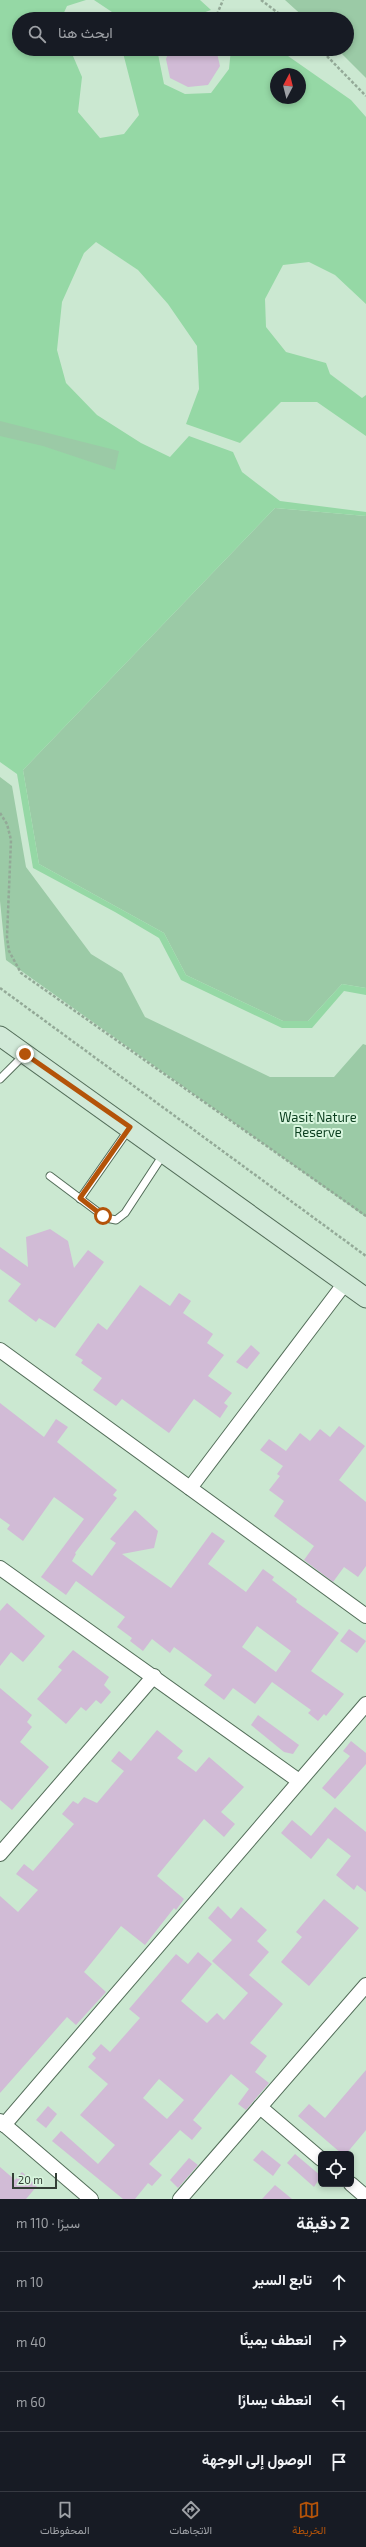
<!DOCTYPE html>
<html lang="ar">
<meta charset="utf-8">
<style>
body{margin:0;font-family:"Exo 2",Vazirmatn,sans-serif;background:#20242c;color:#f1f3f6;direction:rtl}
.controls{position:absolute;right:12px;bottom:12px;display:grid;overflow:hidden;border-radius:6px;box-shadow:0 2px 6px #0003}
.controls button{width:36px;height:36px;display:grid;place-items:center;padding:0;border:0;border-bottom:1px solid #363941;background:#171b24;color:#f1f3f6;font:20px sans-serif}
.compass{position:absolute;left:270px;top:68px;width:36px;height:36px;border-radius:50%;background:#171b24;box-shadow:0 2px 6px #0003;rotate:7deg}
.scale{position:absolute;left:12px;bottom:10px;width:45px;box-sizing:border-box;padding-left:4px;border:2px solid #333f36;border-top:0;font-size:11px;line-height:14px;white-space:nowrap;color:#333f36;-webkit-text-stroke:3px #d8f6de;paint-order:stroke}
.stop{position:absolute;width:12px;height:12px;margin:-9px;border:3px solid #b45309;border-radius:50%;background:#fff}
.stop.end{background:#b45309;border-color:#fff;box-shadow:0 1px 4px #0008}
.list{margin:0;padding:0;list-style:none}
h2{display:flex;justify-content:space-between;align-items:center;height:52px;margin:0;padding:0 16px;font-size:17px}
h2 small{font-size:13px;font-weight:400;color:#9ea1a6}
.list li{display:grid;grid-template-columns:26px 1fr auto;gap:12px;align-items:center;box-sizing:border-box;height:60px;padding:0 16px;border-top:1px solid #363941}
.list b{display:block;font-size:15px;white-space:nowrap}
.list em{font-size:13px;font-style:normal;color:#9ea1a6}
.icon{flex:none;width:22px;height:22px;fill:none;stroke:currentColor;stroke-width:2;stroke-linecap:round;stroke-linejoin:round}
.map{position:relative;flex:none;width:366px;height:2199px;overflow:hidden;direction:ltr}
.search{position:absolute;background:#171b24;box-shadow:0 2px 6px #0003;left:12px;right:12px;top:12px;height:44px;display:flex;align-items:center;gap:10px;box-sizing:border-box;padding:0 14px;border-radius:22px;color:#9ea1a6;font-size:15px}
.sheet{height:292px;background:#171b24}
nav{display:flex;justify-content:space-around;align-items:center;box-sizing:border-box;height:56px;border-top:1px solid #363941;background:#171b24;font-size:11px;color:#9ea1a6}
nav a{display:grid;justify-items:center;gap:2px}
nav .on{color:#b45309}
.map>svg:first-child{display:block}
</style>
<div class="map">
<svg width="366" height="2199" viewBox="0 0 366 2199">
<rect width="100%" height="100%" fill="#cbe8d1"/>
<g fill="#9bcaa6">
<polygon points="285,0 366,0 366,78 337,49 347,49 347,19 306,19"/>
<polygon points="0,408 92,434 134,456 128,476 0,443"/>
<polygon points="275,508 366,516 366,988 342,984 308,1021 283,1021 186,975 164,933 39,864 23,770"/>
<polygon points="0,777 12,786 26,867 91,954 122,973 145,1017 270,1077 334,1077 363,1044 366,1045 366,1217 6,960 0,901"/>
</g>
<g fill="#95d8a5" fill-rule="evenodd">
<path d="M0 0H86L67 6 61 19H19V49H70L82 77 78 112 100 138 124 134 139 115 122 49H160L158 54 164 84 185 94 211 93 229 69 231 49H278L351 100 366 117V304L335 275 309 262 283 265 265 299 266 327 286 352 326 363 330 374 362 398 366 395V436L317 402H281L240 443 186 424 199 389 197 346 168 304 138 270 96 242 84 253 62 302 57 350 66 383 97 415 141 443 170 457 189 436 233 452 242 472 280 501 366 512V516L275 508 23 770 39 864 164 933 186 975 283 1021H308L342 984 366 988V995L344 991 312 1028H282L181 980 159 938 115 912 33 868 17 774 0 762V436L43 446 115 470 119 451 0 421ZM276 74H300V98H276Z"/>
<polygon points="94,0 200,0 211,10 186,19 114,19 112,12"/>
</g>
<g fill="#d1bbd6" fill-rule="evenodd">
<polygon points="170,49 216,49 220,66 208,85 188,87 170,78 166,59"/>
<polygon points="50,1229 68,1241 74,1268 88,1250 104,1262 55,1328 39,1318 36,1322 8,1301 21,1284 0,1269 0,1247 28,1267 26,1237"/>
<polygon points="140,1285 170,1306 179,1293 191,1301 183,1313 213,1334 207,1343 224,1355 208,1376 232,1393 224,1403 228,1406 220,1418 194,1399 169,1433 122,1399 116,1406 93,1390 102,1378 81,1363 83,1360 75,1355 98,1323 107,1330"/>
<polygon points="251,1345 260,1353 247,1369 236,1362"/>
<path d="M0 1403 44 1437 56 1419 68 1427 57 1442 117 1490 113 1495 117 1498 75 1553 76 1554 72 1561 92 1576 116 1543 110 1539 135 1510 158 1531 154 1548 122 1554 171 1588 212 1532 225 1541 208 1564 246 1592 263 1569 274 1577 272 1580 297 1599 296 1602 339 1633 311 1671 344 1694 326 1716 324 1714 318 1721 308 1713 311 1710 272 1682 255 1704 233 1688 224 1700 204 1685 212 1675 174 1647 170 1653 152 1639 143 1651 130 1641 132 1638 117 1627 125 1617 76 1581 66 1595 41 1577 84 1519 54 1497 23 1541 7 1529 10 1525 0 1518ZM257 1626 291 1651 276 1672 242 1647Z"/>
<polygon points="339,1426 365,1446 339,1480 366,1502 366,1566 358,1577 344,1567 333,1582 304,1560 314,1546 274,1516 284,1501 269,1490 280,1476 277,1474 283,1466 260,1450 269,1439 286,1451 300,1433 310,1441 320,1429 330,1437"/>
<polygon points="7,1603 45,1636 23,1662 11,1652 0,1666 0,1611"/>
<polygon points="349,1629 366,1641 357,1653 340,1641"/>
<polygon points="73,1650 109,1677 104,1685 111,1692 101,1704 96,1700 86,1711 81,1707 66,1724 37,1699 62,1670 58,1667"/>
<polygon points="0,1688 32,1715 27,1722 32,1727 20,1742 49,1767 12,1810 0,1800"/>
<polygon points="258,1715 299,1745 293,1754 284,1752 251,1725"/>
<polygon points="157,1730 183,1751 177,1758 196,1772 209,1757 244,1787 221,1812 235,1824 224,1837 204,1819 157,1876 184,1899 176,1910 174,1908 145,1945 121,1926 84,1972 106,1992 76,2025 67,2017 0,2093 0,1896 18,1912 38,1890 16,1874 24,1864 33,1871 74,1824 62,1814 73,1801 78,1804 84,1797 97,1803 124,1771 111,1761 119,1751 131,1761"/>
<polygon points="351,1741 366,1753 366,1764 335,1799 322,1788 350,1756 343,1751"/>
<polygon points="335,1807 366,1832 366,1892 357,1885 354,1890 336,1875 351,1856 328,1838 311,1859 281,1833 292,1820 311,1836"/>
<polygon points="324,1899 359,1928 309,1986 281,1962 302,1937 296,1932"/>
<path d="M218 1906 231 1919 241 1907 267 1930 257 1941 269 1952 249 1975 283 2004 250 2043 267 2056 255 2072 269 2083 246 2110 238 2104 249 2089 231 2074 193 2120 202 2128 192 2140 180 2130 149 2164 162 2175 152 2186 148 2183 135 2199H123L52 2141 61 2131 98 2164 115 2145 80 2115 108 2084 88 2067 96 2058 92 2054 101 2044 110 2052 140 2018 129 2009 176 1954 188 1964 198 1952 212 1964 181 2001 207 2023 217 2013 224 2020 248 1993 212 1961 232 1940 208 1918ZM159 2079 184 2100 167 2119 143 2098Z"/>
<polygon points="366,2070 366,2130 346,2154 342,2154 298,2116 309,2104 325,2118"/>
<polygon points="48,2106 57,2114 46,2128 36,2120"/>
<polygon points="262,2150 281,2165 273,2176 253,2160"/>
<polygon points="295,2154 321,2176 314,2187 287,2163"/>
<polygon points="189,2158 198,2165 178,2188 170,2180"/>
<polygon points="0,2167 15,2180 22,2172 37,2186 26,2199 0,2199"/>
<polygon points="275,2185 292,2199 262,2199"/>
</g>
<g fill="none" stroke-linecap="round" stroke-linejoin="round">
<g stroke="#536d59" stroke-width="9">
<g id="service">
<polyline points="0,1079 25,1054"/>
<polyline points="50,1176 106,1218 116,1220 125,1213 163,1155"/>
<polyline points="80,1199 129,1129"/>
</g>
</g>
<g stroke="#536d59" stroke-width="16">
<g id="minor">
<polyline points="0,1350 366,1616"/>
<polyline points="190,1488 345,1283"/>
<polyline points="0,1568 299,1781"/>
<polyline points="0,1854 154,1676"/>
<polyline points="260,2107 321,2159"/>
<polyline points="0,2121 91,2199"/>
<polyline points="4,2125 366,1704"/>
<polyline points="351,2184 366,2197"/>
<polyline points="180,2199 366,1985"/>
</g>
</g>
<g stroke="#536d59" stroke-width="21">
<polyline id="secondary" points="0,1036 366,1298"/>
</g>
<g stroke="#93a997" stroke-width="2.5" stroke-dasharray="3 2" stroke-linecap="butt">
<polyline points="261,0 286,19"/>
<polyline points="215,19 223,0"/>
<polyline points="320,49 366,96"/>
<polyline points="0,813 7,824 11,840 7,937 9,951 21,973 366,1216"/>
<polyline points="0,988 366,1256"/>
</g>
<use href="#service" stroke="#fff" stroke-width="7"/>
<use href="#minor" stroke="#fff" stroke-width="14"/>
<use href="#secondary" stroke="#d1e9d8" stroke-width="19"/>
</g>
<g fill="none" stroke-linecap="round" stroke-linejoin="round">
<polyline stroke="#b45309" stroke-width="5" points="25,1054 130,1127 80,1198 103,1216"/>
</g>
<g text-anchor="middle" stroke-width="4" stroke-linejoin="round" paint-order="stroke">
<g font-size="13" fill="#0b3e1f" stroke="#d8f6de">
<text x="318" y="1122">Wasit Nature<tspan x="318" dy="15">Reserve</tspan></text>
</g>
</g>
</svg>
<div class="controls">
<button><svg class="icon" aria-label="locate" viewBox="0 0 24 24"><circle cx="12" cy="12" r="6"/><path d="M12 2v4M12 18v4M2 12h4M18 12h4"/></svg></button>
</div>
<svg class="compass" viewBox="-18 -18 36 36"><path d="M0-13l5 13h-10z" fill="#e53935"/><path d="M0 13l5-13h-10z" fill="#9ea1a6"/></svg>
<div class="scale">20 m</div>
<div class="stop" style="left:103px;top:1216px"></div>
<div class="stop end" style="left:25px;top:1054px"></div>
<div class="search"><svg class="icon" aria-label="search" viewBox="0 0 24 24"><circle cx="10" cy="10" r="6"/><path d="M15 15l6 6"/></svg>ابحث هنا</div>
</div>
<section class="sheet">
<h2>2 دقيقة<small>سيرًا · 110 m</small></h2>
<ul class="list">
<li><svg class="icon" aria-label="ahead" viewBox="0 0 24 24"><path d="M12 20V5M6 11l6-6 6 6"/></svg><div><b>تابع السير</b></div><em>10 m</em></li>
<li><svg class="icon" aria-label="right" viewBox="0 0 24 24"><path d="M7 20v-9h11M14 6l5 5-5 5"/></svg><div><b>انعطف يمينًا</b></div><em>40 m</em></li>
<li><svg class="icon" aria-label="left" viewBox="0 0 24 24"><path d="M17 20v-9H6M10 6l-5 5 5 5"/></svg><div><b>انعطف يسارًا</b></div><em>60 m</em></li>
<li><svg class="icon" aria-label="arrive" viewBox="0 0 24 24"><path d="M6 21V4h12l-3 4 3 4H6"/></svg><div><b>الوصول إلى الوجهة</b></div></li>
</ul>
</section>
<nav>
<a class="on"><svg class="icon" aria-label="map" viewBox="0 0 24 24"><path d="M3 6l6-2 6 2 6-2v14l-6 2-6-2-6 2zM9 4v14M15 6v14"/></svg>الخريطة</a>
<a><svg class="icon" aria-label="directions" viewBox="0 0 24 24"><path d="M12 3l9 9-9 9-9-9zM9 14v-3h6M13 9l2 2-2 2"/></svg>الاتجاهات</a>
<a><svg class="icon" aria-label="saved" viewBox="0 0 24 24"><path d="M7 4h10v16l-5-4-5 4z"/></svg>المحفوظات</a>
</nav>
